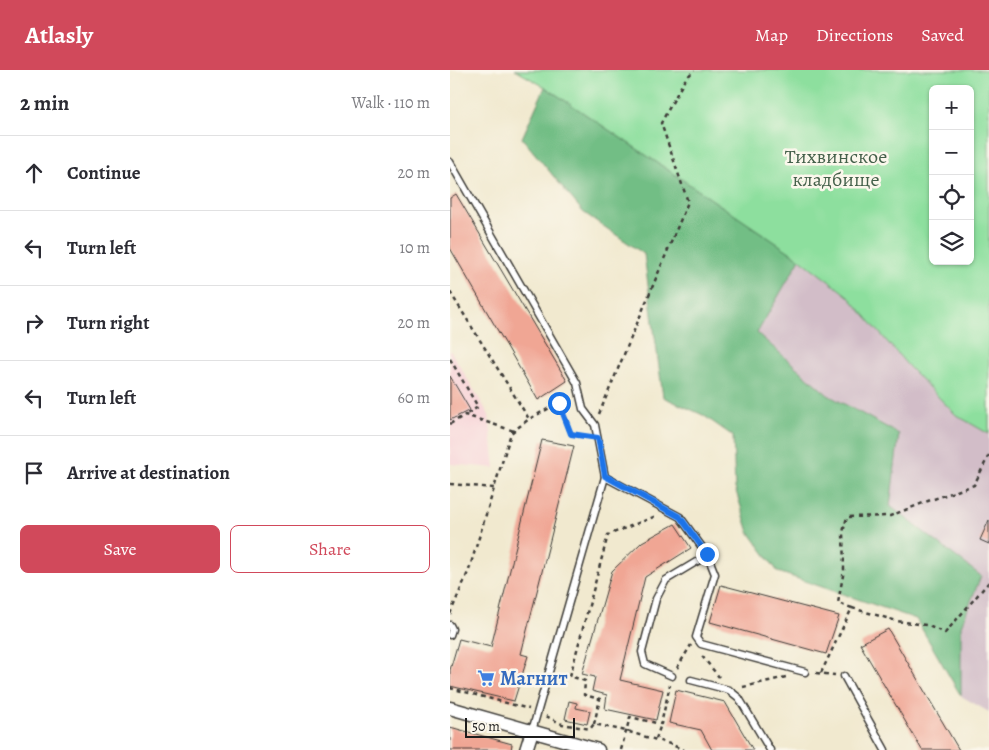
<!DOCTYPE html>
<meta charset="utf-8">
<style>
body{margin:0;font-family:Alegreya,serif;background:#f2f2f3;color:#2b2b33}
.controls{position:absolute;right:15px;top:15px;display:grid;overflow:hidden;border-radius:8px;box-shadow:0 1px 4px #0004}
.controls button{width:45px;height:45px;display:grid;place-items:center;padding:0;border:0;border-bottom:1px solid #e1e1e2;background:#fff;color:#2b2b33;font:25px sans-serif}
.scale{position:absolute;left:15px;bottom:12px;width:110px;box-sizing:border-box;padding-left:5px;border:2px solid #1c1c1c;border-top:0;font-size:14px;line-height:18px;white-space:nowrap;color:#1c1c1c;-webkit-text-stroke:4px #fbf7ec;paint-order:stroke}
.stop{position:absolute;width:15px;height:15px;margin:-11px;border:4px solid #1a73e8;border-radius:50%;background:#fff}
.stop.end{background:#1a73e8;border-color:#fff;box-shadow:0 1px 5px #0008}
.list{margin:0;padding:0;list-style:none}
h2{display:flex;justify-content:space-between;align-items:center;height:65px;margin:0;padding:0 20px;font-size:21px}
h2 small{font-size:16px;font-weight:400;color:#7c7c81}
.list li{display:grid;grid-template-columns:32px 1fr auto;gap:15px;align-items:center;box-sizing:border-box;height:75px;padding:0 20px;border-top:1px solid #e1e1e2}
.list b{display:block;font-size:19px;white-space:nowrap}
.list em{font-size:16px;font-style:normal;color:#7c7c81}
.actions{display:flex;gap:10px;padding:15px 20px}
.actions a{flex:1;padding:11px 0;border:1px solid #d1495b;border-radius:8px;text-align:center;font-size:18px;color:#d1495b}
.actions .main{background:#d1495b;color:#fff}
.icon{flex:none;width:28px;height:28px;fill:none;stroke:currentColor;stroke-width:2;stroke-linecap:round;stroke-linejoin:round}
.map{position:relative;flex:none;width:539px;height:680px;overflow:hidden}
header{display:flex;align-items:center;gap:30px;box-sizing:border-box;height:70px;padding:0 25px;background:#d1495b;color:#fff}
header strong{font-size:24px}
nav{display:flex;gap:28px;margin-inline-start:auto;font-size:18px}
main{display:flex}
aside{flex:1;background:#fff}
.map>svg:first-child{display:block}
</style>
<header>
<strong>Atlasly</strong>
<nav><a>Map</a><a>Directions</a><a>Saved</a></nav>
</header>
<main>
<aside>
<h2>2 min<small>Walk · 110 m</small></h2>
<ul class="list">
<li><svg class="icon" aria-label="ahead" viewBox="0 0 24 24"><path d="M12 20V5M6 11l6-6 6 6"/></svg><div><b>Continue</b></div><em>20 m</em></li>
<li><svg class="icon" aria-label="left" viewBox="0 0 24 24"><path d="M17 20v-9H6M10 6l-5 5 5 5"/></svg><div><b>Turn left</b></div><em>10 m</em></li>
<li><svg class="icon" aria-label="right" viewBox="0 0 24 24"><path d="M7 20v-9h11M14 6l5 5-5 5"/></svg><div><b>Turn right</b></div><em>20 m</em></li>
<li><svg class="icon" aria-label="left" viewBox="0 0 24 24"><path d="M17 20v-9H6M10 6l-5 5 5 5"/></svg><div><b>Turn left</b></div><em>60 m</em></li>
<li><svg class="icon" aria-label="arrive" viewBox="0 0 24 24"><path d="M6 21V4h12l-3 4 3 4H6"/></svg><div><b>Arrive at destination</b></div></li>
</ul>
<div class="actions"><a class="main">Save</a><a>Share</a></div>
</aside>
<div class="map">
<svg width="539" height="680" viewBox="0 0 539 680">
<rect width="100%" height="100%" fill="#fbf7ec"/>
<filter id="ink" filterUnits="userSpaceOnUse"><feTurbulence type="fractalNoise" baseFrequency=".02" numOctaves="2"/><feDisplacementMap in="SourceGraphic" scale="10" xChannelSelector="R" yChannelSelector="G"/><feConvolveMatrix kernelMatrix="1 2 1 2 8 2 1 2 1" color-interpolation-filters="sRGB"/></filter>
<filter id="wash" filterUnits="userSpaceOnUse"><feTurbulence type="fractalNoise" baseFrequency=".0096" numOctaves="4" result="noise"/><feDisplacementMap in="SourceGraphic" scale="20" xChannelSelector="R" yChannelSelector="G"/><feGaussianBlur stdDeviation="1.12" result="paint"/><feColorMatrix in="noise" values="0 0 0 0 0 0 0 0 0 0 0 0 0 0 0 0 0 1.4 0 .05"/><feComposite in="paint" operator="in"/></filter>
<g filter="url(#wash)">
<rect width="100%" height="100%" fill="#f1e9cf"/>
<polygon fill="#f7cfd5" points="0,280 39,345 45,398 0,394"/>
<polygon fill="#d2bdc8" points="350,189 398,226 459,297 506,345 539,364 539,642 511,626 511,556 531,506 440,436 449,364 378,325 307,263"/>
<path fill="#8ddf9e" stroke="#547e5d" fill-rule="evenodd" d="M65 0H539V364L506 345 459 297 398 226 350 189 95 17ZM483 19H520V191H483Z"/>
<polygon fill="#72be85" stroke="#476d50" points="95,17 350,189 307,263 378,325 449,364 440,436 531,506 511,556 511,626 466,549 328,502 299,462 285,418 283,366 253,345 213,327 194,184 133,142 72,68"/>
<g id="blocks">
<g fill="#f0a694">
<polygon points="6,124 117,311 88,330 0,178 0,128"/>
<polygon points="0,306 20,340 0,350"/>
<polygon points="92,370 124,376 71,584 78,586 64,631 0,616 0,600 9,569 41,577"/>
<polygon points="539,450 539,474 530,470"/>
<polygon points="225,454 241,478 195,507 170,610 213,620 206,650 155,639 157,625 142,621 145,607 132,604 162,501 192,472"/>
<polygon points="271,515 389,546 376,584 260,552"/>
<polygon points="438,559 509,680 472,680 410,574"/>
<polygon points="226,620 275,632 303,680 262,680 251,660 219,653"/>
<polygon points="119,631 127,633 126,638 140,641 137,654 115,649"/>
<polygon points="0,657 62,674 61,680 0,680"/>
</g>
</g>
</g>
<g filter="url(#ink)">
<use href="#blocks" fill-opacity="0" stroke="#3c3b37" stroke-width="1"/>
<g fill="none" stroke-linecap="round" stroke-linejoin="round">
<g stroke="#3c3b37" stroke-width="9">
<g id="service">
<polyline points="0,92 127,313 133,339 145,355 155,407 82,661"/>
<polyline points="155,407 230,447 257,484 265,504 246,567 251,574 355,602"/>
<polyline points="0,555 2,559 0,565"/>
<polyline points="222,606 195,594 192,582 206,529 216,510 251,489 257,484"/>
<polyline points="394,606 435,680"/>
<polyline points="241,610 279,620 289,628 320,680"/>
</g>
</g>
<g stroke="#3c3b37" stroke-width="15">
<g id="minor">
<polyline points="0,638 148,680"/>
<polyline points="76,680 82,661"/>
</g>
</g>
<g stroke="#3c3b37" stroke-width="2.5" stroke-dasharray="4 4" stroke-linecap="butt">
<polyline points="0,222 79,349"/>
<polyline points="0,289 28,337 15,345"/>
<polyline points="149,344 238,132 211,53 234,11 244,0"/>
<polyline points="0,354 15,345 64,361"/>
<polyline points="0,414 44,418"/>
<polyline points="402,538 388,533 394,500 393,462 397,447 440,446 478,431 524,415 539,385"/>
<polyline points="0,544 19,500 61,363 79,349 109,333 121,364 136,367"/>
<polyline points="252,586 269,607"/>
<polyline points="227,598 241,575"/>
<polyline points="366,603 385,605"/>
<polyline points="371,603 402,538 447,551 476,555 495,563 539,512"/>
<polyline points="293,617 336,607"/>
<polyline points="0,618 79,639"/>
<polyline points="96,646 112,654 140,659 144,654 176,661"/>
<polyline points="144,654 150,629 134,625 135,611 120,606 158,465 206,446"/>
<polyline points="181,662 176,661 220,674 234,680"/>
<polyline points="206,669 211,654"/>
<polyline points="171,680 180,647 211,654 220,615"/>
</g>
<use href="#service" stroke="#fff" stroke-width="6"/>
<use href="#minor" stroke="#fff" stroke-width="12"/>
</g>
</g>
<g fill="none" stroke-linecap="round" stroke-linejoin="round" filter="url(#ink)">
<polyline stroke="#1a73e8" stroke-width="6" points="109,333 121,364 148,368 155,406 230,447 257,484"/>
</g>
<defs>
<g id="supermarket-bare" transform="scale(1.35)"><path d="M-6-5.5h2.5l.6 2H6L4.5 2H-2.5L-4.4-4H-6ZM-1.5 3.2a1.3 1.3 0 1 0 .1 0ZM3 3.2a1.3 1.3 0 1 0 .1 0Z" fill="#3f7fe0" stroke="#fbf7ec" stroke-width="2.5" paint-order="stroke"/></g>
</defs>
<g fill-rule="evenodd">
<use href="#supermarket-bare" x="36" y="608"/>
</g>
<g text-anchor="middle" stroke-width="5" stroke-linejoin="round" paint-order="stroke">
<g font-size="20" fill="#44604a" stroke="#fbf7ec">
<text x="386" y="93">Тихвинское<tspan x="386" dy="23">кладбище</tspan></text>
</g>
<g font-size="20" font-weight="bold" fill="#366cbe" stroke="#fbf7ec" text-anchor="start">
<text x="50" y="615">Магнит</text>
</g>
</g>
</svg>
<div class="controls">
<button>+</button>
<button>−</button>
<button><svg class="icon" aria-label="locate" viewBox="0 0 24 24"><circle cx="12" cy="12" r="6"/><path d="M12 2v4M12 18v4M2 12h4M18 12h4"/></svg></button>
<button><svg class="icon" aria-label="layers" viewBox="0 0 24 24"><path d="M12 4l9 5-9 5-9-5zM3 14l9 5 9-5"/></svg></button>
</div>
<div class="scale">50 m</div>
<div class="stop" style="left:109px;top:333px"></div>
<div class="stop end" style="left:257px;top:484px"></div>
</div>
</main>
